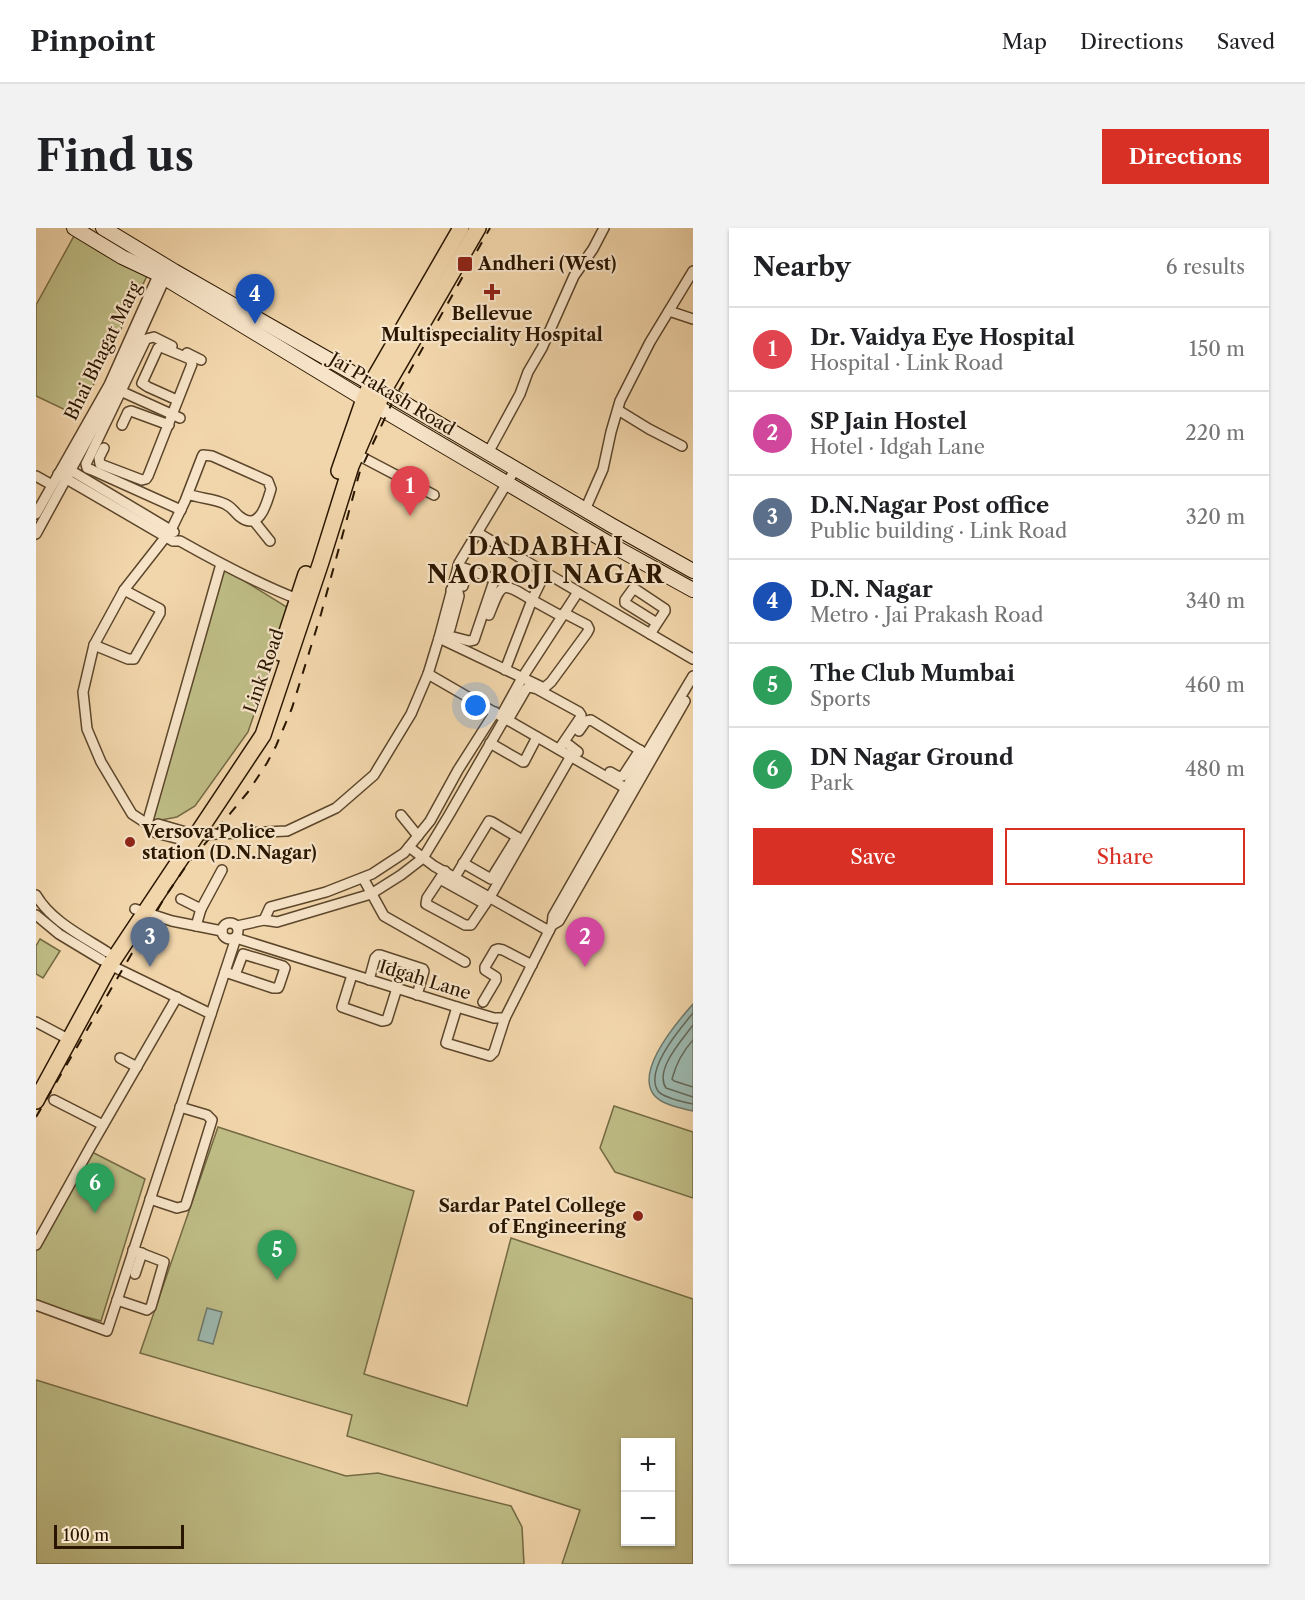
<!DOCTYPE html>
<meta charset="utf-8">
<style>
body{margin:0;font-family:"Libre Caslon Text",serif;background:#f2f2f2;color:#202124}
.controls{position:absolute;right:18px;bottom:18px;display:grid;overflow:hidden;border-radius:0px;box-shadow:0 2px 4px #0004}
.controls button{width:54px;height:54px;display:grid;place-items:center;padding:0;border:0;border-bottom:2px solid #e0e0e0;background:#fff;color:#202124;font:30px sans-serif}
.scale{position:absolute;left:18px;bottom:15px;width:130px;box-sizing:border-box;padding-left:6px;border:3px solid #2a1600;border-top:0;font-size:16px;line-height:21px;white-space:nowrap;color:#2a1600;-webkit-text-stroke:4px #f7e4c8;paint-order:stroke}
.you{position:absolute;left:440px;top:478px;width:21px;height:21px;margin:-15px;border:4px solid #fff;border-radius:50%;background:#1a73e8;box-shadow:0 0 0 9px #1a73e833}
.badge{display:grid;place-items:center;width:39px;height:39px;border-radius:50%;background:#d93025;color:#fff;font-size:20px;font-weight:700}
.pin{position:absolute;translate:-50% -50px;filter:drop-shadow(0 2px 3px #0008)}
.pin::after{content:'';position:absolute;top:32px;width:21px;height:18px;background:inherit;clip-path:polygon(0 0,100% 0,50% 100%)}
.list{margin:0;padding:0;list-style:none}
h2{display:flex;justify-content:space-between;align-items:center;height:78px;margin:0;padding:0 24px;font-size:26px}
h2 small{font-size:20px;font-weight:400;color:#757577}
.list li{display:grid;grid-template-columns:39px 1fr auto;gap:18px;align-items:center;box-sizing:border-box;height:84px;padding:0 24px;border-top:2px solid #e0e0e0}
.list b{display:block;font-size:22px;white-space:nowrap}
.list p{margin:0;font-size:20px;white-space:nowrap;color:#757577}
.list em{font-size:20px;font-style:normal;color:#757577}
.actions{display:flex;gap:12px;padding:18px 24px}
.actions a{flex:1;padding:14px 0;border:2px solid #d93025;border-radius:0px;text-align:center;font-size:21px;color:#d93025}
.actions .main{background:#d93025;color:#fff}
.map{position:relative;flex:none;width:657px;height:1336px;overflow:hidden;border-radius:0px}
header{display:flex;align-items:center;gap:36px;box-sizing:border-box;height:84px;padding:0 30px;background:#fff;border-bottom:2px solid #e0e0e0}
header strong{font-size:28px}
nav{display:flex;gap:33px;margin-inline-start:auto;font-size:21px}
.intro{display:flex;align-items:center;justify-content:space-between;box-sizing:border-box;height:144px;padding:0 36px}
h1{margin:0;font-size:42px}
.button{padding:15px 27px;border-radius:0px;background:#d93025;color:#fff;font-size:21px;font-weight:700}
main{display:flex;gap:36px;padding:0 36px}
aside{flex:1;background:#fff;border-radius:0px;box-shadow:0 2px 4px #0004}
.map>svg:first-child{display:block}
</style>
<header>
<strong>Pinpoint</strong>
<nav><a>Map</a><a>Directions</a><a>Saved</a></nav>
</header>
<div class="intro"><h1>Find us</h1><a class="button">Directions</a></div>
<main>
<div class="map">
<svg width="657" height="1336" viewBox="0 0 657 1336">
<rect width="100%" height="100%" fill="#f2d6ab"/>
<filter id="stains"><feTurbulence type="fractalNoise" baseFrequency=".00333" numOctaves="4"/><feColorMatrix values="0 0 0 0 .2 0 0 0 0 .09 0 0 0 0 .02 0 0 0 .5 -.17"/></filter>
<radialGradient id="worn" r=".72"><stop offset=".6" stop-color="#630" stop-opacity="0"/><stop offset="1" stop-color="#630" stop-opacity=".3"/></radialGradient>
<g fill="#bfbd86" stroke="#746a43" stroke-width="1.5" fill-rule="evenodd">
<polygon points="38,8 111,48 42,188 0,168 0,77"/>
<polygon points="187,340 254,381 212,504 159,578 141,589 120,593 117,590"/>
<polygon points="4,711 24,723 7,750 0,746 0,718"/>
<polygon points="578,878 657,904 657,970 579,944 564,920"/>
<path d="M182 899 378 963 328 1146 431 1178 475 1010 657 1071V1336H526L544 1282 311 1208 316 1187 104 1125ZM590 1214H634V1314H590Z"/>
<polygon points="54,923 109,951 65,1093 0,1075 0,1018"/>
<polygon points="0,1152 310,1248 342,1245 475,1278 486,1299 488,1336 0,1336"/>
</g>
<g fill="#9cb8af" stroke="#6e7769" stroke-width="1.5">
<path d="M657 776V883C645 880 626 877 618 867 599 843 641 794 657 776Z"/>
<polygon points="171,1080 186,1084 177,1116 162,1112"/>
</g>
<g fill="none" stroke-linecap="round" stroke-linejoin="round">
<g stroke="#636758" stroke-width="1.5">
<path d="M657 785C644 801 608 842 622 863 627 870 648 874 657 876"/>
<path d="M657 797C646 812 618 842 630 860L657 869"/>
<path d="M657 812C647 823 640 836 636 851L638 853 657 859"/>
</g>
<g stroke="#5c462b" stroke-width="12">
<g id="street">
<polyline points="633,83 657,91"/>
<polyline points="136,118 118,109 110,111 50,236 51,240 56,242 145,282"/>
<polyline points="151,125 165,132"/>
<polyline points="80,161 144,190"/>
<polyline points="582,182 613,201 646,218"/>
<polyline points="86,197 92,184 95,183 133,197"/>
<polyline points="68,220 63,230 64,236 106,252 110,251 112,248 156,136 154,131 125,119 122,120 106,155 112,159 141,172"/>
<polyline points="318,225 398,267"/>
<polyline points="452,225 484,166 492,144 506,120 538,48 557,21 568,0"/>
<polyline points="29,239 138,304"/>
<path d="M22 246 137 313H144C183 335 222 356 264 372"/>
<polyline points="0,248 16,257"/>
<path d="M152 266C165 271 177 270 189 276 196 279 198 284 203 288 224 305 231 274 235 261L232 253 176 228 167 227 166 229 149 273 135 302 88 362 58 417 47 464 51 501 65 534 96 586 116 599 120 605 155 614"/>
<polyline points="549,282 567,241 575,204 584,173 614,114 657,43"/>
<polyline points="0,286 73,157 124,43"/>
<polyline points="218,293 234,313"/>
<polyline points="442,305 657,431"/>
<polyline points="0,306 79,161 131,46"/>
<polyline points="417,356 427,358 432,342"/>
<path d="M453 387C466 355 464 352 496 372L509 345"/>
<polyline points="406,401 414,401 423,368 422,364 415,362"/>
<polyline points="406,406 433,413 438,412 458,353 456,350 422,338"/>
<polyline points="614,406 629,383 629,381 599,361 597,361 589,372 589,375 621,395"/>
<polyline points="403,410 508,460 515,454 551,405 553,401 551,397 528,385"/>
<polyline points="58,417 92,431 98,431 124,385 124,381 88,362"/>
<polyline points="469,442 496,372 525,388"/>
<polyline points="392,446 593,562"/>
<polyline points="465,488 486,450 542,364"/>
<polyline points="472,492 490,461 493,459 501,461 543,484 545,487 544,490 523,521"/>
<polyline points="543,503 550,493 555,492 610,526"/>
<polyline points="454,515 487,534 488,534 501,509"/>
<polyline points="533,517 542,524"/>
<polyline points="574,544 583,549 587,548 604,522"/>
<polyline points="365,587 382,608"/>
<polyline points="111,596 185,336"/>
<polyline points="116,599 122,596 160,607 251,603 300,580 338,547 375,486 392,446 403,410 423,335 480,240"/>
<polyline points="373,619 398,638 513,703"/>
<polyline points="427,635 455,651 481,609"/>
<polyline points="409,643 391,670 390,676 429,697 435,697 454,669 535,528"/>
<polyline points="419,649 453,593 456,594 486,612"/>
<polyline points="327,650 348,688 429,734"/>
<polyline points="404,651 449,676"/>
<path d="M0 667C15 693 46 708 71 724"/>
<polyline points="145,671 165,681"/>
<polyline points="99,681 136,693 186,703"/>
<polyline points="0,687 23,706 66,732"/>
<polyline points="228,692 234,679 290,664 336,646 368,625 394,593 422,542 459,484"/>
<circle cx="194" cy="703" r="8"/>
<polyline points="516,697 523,693 649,473"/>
<polyline points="160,698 165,681 186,642"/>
<polyline points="201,698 228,692 241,694 335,666 365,647 387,630 413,587 469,490"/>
<polyline points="74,737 175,786"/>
<polyline points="189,744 237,760 242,760 243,758 249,740 247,738 207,726 199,747"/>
<polyline points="316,747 306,779 346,793 351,792 361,760"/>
<polyline points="333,752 339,730 342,727 344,727 387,741 388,743 381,767"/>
<polyline points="447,774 460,752 460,749 449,742 449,739 459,722 462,721 467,722 496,737"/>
<polyline points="421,779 410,815 454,828 458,824 469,790"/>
<polyline points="0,794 34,812"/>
<polyline points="84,830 101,839"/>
<polyline points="18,872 67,897"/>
<polyline points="114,971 141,980 149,978 150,976 176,892 171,887 144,879"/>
<polyline points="0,1017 55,918 141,769"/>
<polyline points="99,1046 106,1025"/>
<polyline points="81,1072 111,1082 115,1079 128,1034 97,1022"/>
<polyline points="0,1077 71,1103 200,710 421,779 458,790 469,790 516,697 517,688 590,560 657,448"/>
</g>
</g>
<g stroke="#2a1600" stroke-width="16">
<g id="secondary">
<polyline points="38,0 86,29 122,46 328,171 579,319 657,362"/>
<polyline points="67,0 138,43 327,151 575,297 657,343"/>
</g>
</g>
<g stroke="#2a1600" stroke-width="18">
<g id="primary">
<polyline points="303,243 328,171 335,156 425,0"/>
<polyline points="244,425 270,346"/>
<polyline points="0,873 74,737 227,507 285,334 315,238 349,160 442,0"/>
</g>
</g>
<use href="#street" stroke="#f7e4c8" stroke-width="9"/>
<use href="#secondary" stroke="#f7e4c8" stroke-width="14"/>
<use href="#primary" stroke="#f2d6ab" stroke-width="15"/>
<polyline stroke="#2a1600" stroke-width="2" stroke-dasharray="10 10" stroke-linecap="butt" points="0,889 129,669 148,641 212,564 231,535 240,518 256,480 285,386 324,243 357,173 454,0"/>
</g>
<g fill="#8f2418" stroke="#f7e4c8" stroke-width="2">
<rect x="421" y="28" width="16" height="16" rx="3"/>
<path d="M453 55h6v6h6v6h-6v6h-6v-6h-6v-6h6z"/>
<circle cx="94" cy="614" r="6"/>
<circle cx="602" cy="988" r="6"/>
</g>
<g text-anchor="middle" stroke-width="4.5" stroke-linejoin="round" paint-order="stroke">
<g font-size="18" font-weight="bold" fill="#2a1600" stroke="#f7e4c8" text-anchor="start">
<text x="442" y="42">Andheri (West)</text>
<text x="456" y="92" text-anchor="middle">Bellevue<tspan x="456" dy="21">Multispeciality Hospital</tspan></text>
<text x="106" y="610">Versova Police<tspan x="106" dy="21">station (D.N.Nagar)</tspan></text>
<text x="590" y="984" text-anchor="end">Sardar Patel College<tspan x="590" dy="21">of Engineering</tspan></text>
</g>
<g font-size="18" fill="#2a1600" stroke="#f7e4c8">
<text transform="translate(67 123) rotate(-64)" y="6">Bhai Bhagat Marg</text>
<text transform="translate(356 166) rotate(31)" y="6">Jai Prakash Road</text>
<text transform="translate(228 443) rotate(-71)" y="6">Link Road</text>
<text transform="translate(389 752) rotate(17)" y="6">Idgah Lane</text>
</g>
<g font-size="24" font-weight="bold" letter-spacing="1.5" fill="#2a1600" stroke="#f7e4c8">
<text x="510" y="327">DADABHAI<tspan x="510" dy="28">NAOROJI NAGAR</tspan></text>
</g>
</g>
<rect width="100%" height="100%" filter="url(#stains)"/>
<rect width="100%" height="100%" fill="url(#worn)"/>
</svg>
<div class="controls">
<button>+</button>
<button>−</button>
</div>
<div class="scale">100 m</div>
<div class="you"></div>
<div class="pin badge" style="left:374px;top:288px;background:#e0444e">1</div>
<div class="pin badge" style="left:549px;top:739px;background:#d1479c">2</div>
<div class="pin badge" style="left:114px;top:739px;background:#5c6f8a">3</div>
<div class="pin badge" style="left:219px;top:96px;background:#1a4fb4">4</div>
<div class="pin badge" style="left:241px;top:1052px;background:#2e9e5b">5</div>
<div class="pin badge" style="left:59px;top:985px;background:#2e9e5b">6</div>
</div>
<aside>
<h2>Nearby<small>6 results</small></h2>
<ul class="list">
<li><span class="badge" style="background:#e0444e">1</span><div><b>Dr. Vaidya Eye Hospital</b><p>Hospital · Link Road</p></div><em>150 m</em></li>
<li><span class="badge" style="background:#d1479c">2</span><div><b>SP Jain Hostel</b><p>Hotel · Idgah Lane</p></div><em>220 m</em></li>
<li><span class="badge" style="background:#5c6f8a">3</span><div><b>D.N.Nagar Post office</b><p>Public building · Link Road</p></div><em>320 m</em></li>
<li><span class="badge" style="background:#1a4fb4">4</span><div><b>D.N. Nagar</b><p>Metro · Jai Prakash Road</p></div><em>340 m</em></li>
<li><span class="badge" style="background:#2e9e5b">5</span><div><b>The Club Mumbai</b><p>Sports</p></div><em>460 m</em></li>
<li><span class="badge" style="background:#2e9e5b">6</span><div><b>DN Nagar Ground</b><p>Park</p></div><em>480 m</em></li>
</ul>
<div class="actions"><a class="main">Save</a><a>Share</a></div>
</aside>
</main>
